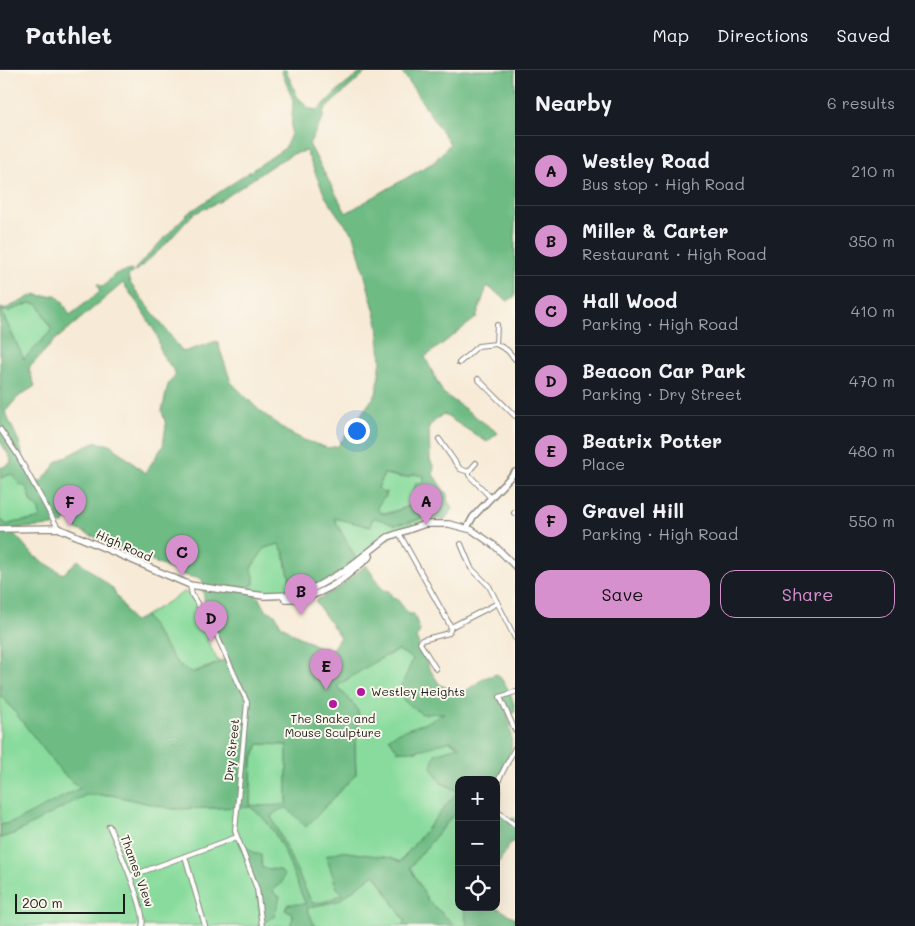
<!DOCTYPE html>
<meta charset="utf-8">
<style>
body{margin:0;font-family:Mali,sans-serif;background:#242831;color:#f1f3f6}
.controls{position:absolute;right:15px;bottom:15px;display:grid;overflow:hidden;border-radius:10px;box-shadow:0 5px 20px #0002}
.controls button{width:45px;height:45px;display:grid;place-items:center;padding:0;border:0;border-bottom:1px solid #363941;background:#171b24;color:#f1f3f6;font:25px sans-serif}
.scale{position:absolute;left:15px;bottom:12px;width:110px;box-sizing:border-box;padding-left:5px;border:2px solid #1c1c1c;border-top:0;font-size:14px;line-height:18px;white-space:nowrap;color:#1c1c1c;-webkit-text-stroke:4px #fbf7ec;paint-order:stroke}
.you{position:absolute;left:356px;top:360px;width:18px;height:18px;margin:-12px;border:4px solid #fff;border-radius:50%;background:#1a73e8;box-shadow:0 0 0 8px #1a73e833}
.badge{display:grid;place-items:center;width:32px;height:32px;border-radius:50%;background:#d690ce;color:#111;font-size:16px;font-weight:700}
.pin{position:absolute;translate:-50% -41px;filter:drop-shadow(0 1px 2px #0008)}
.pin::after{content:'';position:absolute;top:26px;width:18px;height:15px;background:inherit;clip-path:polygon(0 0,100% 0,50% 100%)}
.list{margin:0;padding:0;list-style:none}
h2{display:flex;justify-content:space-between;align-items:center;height:65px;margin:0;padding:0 20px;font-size:21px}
h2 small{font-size:16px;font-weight:400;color:#9ea1a6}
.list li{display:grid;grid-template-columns:32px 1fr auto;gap:15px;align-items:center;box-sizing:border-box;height:70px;padding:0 20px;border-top:1px solid #363941}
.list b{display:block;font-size:19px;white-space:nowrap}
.list p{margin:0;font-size:16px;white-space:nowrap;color:#9ea1a6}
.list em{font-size:16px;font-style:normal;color:#9ea1a6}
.actions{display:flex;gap:10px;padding:15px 20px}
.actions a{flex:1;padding:11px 0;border:1px solid #d690ce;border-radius:15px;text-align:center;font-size:18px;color:#d690ce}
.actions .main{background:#d690ce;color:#111}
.icon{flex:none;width:28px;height:28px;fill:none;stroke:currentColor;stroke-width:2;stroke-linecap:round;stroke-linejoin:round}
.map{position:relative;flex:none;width:515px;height:856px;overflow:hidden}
header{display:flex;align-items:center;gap:30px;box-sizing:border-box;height:70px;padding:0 25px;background:#171b24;border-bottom:1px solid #363941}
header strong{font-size:24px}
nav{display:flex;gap:28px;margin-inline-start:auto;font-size:18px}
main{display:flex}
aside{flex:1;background:#171b24}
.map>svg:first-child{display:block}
</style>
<header>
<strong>Pathlet</strong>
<nav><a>Map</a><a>Directions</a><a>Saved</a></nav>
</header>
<main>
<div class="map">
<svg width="515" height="856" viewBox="0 0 515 856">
<rect width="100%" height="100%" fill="#fbf7ec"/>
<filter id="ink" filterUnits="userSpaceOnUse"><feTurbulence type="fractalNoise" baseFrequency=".02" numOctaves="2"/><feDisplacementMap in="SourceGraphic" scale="10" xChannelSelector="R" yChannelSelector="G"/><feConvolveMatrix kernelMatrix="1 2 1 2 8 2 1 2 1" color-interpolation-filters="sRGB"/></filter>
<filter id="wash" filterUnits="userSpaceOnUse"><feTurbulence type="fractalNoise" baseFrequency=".0096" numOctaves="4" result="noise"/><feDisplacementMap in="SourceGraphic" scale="20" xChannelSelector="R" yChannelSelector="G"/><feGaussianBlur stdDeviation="1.12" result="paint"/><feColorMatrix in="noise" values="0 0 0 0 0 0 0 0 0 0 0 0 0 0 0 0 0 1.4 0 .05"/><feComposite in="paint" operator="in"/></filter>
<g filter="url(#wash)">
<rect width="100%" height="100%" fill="#f7ead6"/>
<g fill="#88db9c" stroke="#527c5c">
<polygon points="30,233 38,234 52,260 24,290 1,240 9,241"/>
<path d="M12 404 27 417 32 433 39 438 40 449C28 452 18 450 7 455L0 449V408Z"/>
<path d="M384 404 403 408 414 404 424 406 423 414 430 437C419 441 413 436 405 438 396 440 391 443 381 443L377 438 379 431 386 427 387 422 383 423 378 418Z"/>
<polygon points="333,447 370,457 372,449 375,448 409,453 420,449 425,454 398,462 357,491"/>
<polygon points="279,474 284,483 286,497 312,519 301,523 252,525 246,519 254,506 251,498 265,478"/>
<polygon points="184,522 192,525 215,564 207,570 219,593 191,603 176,592 145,546"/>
<polygon points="398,580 414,588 401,617 445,642 433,651 416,657 414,682 433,674 449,671 460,678 441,713 449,716 457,722 400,792 394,789 365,810 375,804 408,856 0,856 0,615 86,725 111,725 173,739 250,737 252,690 259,674 287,675 287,738 356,704 355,676 360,648 356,637 337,616 376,591"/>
<polygon points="459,738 459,837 464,837 467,856 456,856 428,831 410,797"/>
</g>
<g fill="#6ebb84" stroke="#456c50" fill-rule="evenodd">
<path d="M281 0H286L297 26 310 39 318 40 335 23 364 0H368L324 40 323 48 309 74 346 143 434 92 450 74 401 0H515V226L508 231 487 216 476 248 425 287 443 323 498 363 487 372 443 344 429 356 430 390 434 397 433 404 444 421 448 423 447 430 453 439 444 450 420 449 396 455 375 448 372 449 371 457 334 448 357 491C337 503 315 526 291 515L284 483 279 474 265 478 251 498 254 506V514L246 519 260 529 266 540 275 544 281 555 292 563 321 578 332 579 340 567 315 531 337 519 366 495 383 520 389 521 392 527 396 528 409 544H414L420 561 416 568 429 598 440 615 456 621H466L484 608 497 604C506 613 515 630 515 642L508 646C515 674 512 689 496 713V710H485L476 705 468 710H459V738L410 797 428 831 456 856H401L405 851 375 804 338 831 307 838 315 856H290L293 847 291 842 285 840 288 834H306C290 802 282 758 250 737L173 739 111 725H86L14 764 0 768V755L16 751 80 718 62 703 3 627 0 628V449L7 455C18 450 29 452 40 448L39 438 32 433 27 417 20 415 12 404 0 408V398L10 394 11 389 0 371V238L5 239 36 224 41 226 56 225 62 231 70 245 100 222 97 214 103 217 115 204 131 200 133 202 128 206 130 213 183 282 217 271 231 312 259 340 286 361 304 370 328 378 338 376 376 324 381 291 378 254 354 165 339 147 325 126 306 81 293 84 276 93 219 132 193 144 165 175 136 201 134 200 187 144 285 78 291 64 293 30ZM123 213 140 237 157 265 161 283 176 304 168 315 162 341 166 355 163 376 145 403 111 375 95 372 58 391 42 411 35 412 23 388 20 374 5 342 18 327 35 316 29 300 30 297 54 271ZM30 233 38 234 52 260 24 289 1 241H9ZM384 404C394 404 405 411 414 404L424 406 423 414 416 413 413 421 418 432 430 437 420 440 409 436 392 443H381L377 438C379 431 385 429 387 422L383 423 378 418ZM67 448 76 455V459L187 506 202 509C203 539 214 561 227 588L208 598 191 603 176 592 145 546 133 552 112 518 78 490 63 504 34 486 10 459 53 456 58 452 63 455ZM398 580 413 589 401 617 403 630 422 644 444 643C427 656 406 656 389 668L398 681C416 683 433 676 450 671L460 676 435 684 431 697 441 713 449 716 457 722 400 792 392 788 341 781 326 786 337 818 343 824 324 832 312 833 271 746 279 740 287 738 306 757 356 704 355 676 360 648 356 637 337 616 376 591ZM259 674 287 675V734C279 736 258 736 250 735L252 690Z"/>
<polygon points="496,733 497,741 509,749 515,748 515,772 511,772 496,797"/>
<polygon points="238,769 255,784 261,784 262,798 280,800 284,805 281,814 275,817 273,822 280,827 274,847 261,854 257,819"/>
<polygon points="464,837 496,837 515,848 515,856 467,856"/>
</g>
</g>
<g filter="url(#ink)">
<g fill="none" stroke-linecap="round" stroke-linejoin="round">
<g stroke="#8a8379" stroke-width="6">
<g id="minor">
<polyline points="497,255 496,274 507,280 515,289"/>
<polyline points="459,293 478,276 496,274"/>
<polyline points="478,309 515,346"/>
<polyline points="0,359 17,384 58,458"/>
<polyline points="439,369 460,399 469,402"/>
<polyline points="476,393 469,401 469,405 491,428"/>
<polyline points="514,443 515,442"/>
<polyline points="399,463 451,557"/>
<polyline points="461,474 471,498 489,516 515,568"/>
<polyline points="190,515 192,525 217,566 247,632 235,761 257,819 262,856"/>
<polyline points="436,599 420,573 422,570 449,563 451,557 498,533"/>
<polyline points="515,622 500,627 515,660"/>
<polyline points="515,678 499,709 497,741 515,755"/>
<path d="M109 756C116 772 148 843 142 856"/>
<polyline points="185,786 205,856"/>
<polyline points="131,806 237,767"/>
</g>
</g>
<g stroke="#8a8379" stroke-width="8">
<polyline id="tertiary" points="467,458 473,447 515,402"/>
</g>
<g stroke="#8a8379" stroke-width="8">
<g id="secondary">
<polyline points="0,459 58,458 190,515 264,526 293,525 312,519 344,501 388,467 425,454 449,454 472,460 495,476 515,496"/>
<path d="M285 529C320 531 345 508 370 486"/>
</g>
</g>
<use href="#minor" stroke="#fff" stroke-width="4"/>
<use href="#tertiary" stroke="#fff" stroke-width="5"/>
<use href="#secondary" stroke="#fff" stroke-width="5.5"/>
</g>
</g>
<g fill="#b5179e" stroke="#fbf7ec" stroke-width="2">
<circle cx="361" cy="622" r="5"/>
<circle cx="333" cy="634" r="5"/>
</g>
<g text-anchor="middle" stroke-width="4" stroke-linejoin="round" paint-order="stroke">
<g font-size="12" fill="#1c1c1c" stroke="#fbf7ec">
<text transform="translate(124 476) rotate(24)" y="4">High Road</text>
<text transform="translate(232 680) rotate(-84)" y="4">Dry Street</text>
<text transform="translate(137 801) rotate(70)" y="4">Thames View</text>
</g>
<g font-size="12" fill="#1c1c1c" stroke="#fbf7ec" text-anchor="start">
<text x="371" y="626">Westley Heights</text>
<text x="333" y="653" text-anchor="middle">The Snake and<tspan x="333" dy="14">Mouse Sculpture</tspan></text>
</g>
</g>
</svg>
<div class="controls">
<button>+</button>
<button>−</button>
<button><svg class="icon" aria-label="locate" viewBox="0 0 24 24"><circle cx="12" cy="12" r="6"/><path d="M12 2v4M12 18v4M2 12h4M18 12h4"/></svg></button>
</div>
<div class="scale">200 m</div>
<div class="you"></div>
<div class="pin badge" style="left:426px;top:455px">A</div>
<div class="pin badge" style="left:301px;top:545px">B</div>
<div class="pin badge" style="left:182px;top:506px">C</div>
<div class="pin badge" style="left:211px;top:572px">D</div>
<div class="pin badge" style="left:326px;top:620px">E</div>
<div class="pin badge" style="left:70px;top:456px">F</div>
</div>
<aside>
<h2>Nearby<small>6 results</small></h2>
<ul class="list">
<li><span class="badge">A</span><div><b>Westley Road</b><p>Bus stop · High Road</p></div><em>210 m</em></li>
<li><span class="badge">B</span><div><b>Miller &amp; Carter</b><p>Restaurant · High Road</p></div><em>350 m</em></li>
<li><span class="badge">C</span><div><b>Hall Wood</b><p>Parking · High Road</p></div><em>410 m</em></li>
<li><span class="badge">D</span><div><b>Beacon Car Park</b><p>Parking · Dry Street</p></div><em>470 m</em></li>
<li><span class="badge">E</span><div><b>Beatrix Potter</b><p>Place</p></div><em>480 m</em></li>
<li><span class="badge">F</span><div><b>Gravel Hill</b><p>Parking · High Road</p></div><em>550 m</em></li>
</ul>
<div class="actions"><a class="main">Save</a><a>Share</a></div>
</aside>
</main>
